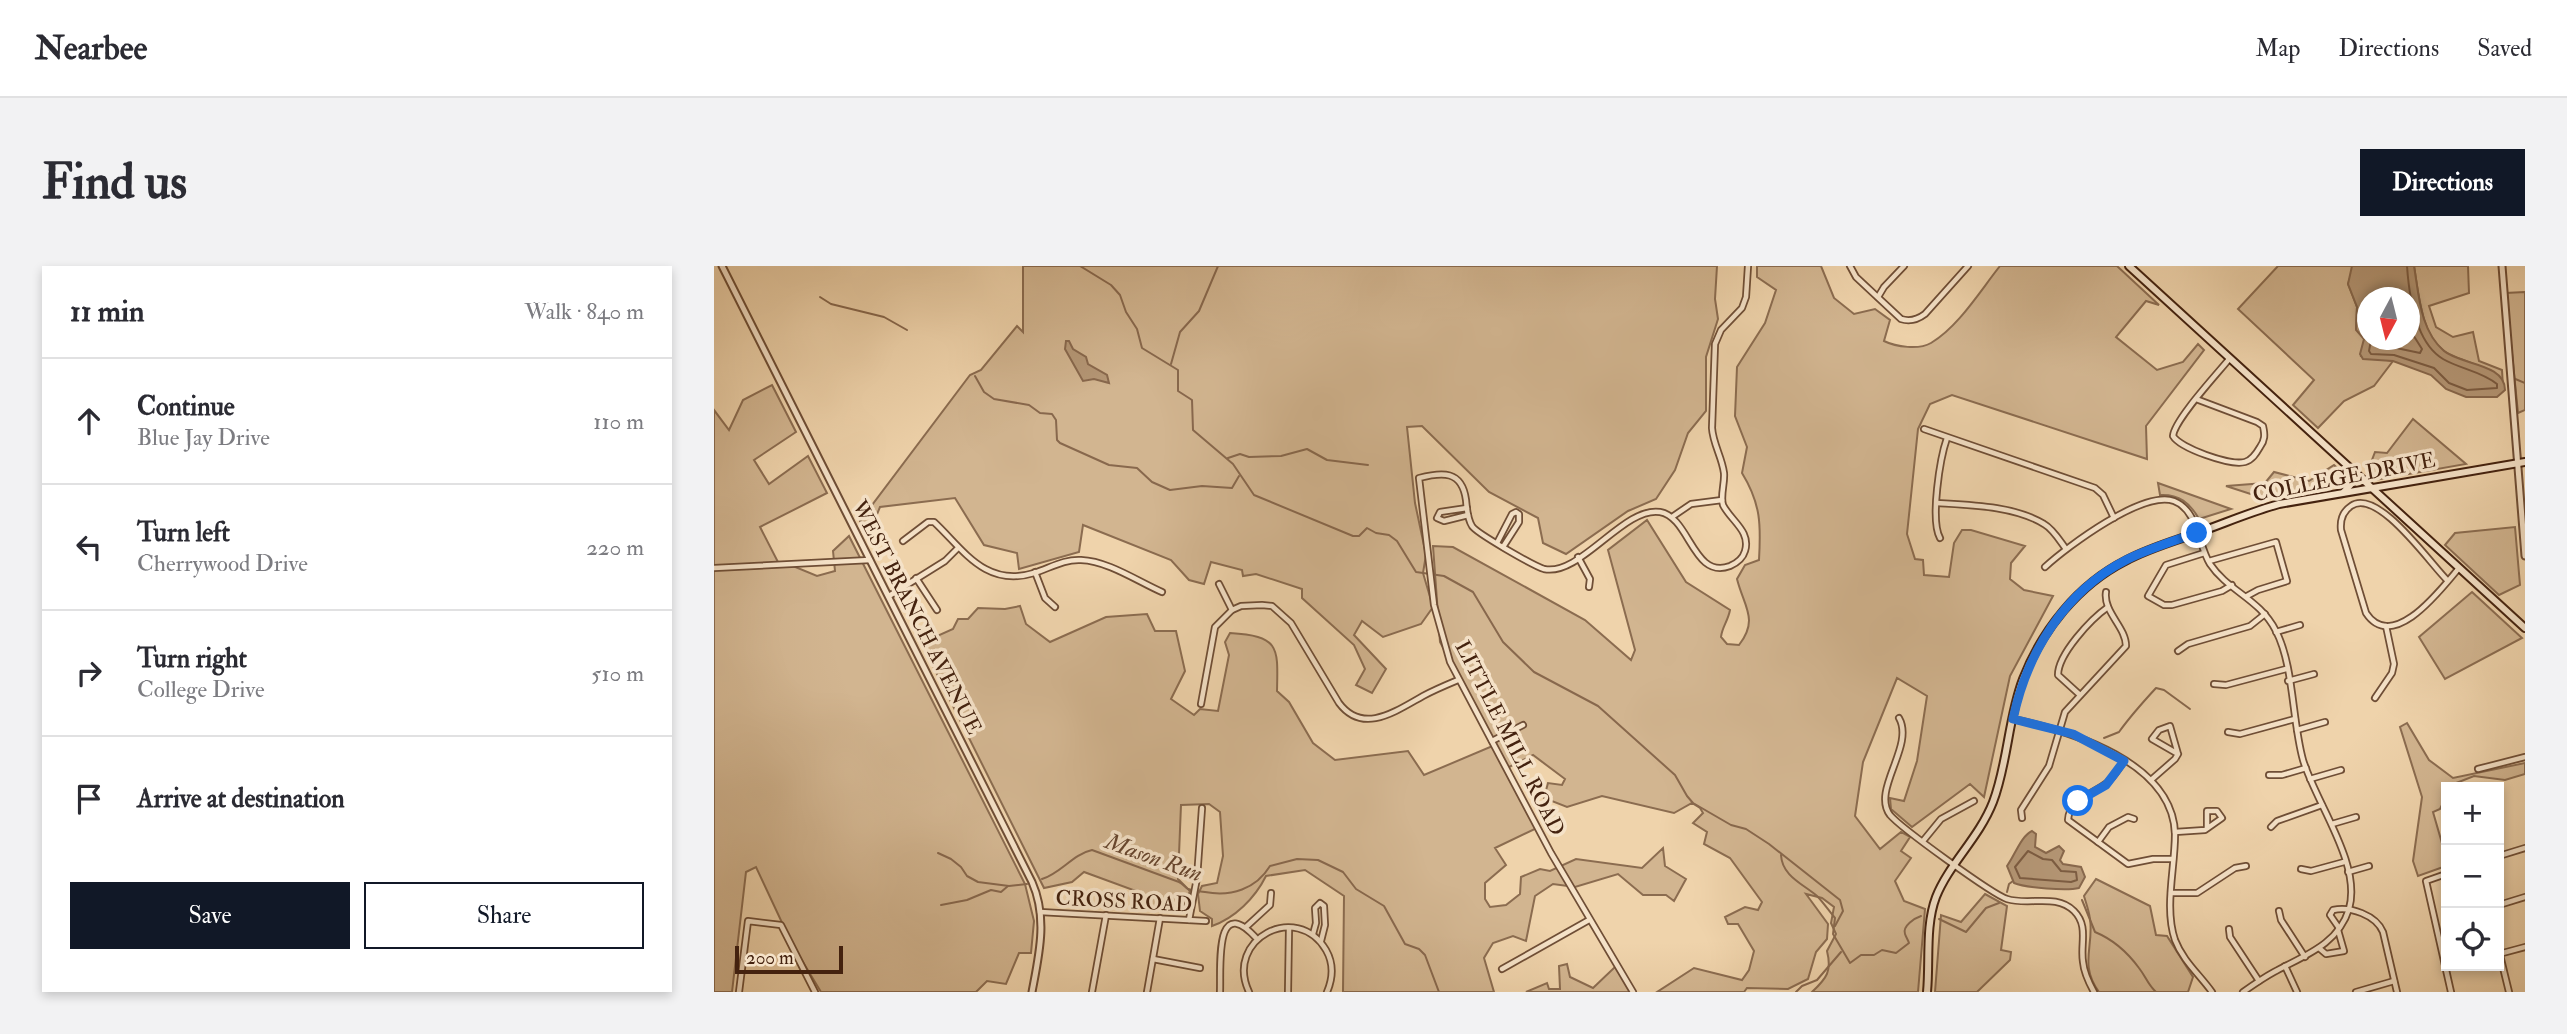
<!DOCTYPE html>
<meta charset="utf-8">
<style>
body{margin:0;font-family:"IM FELL Double Pica",serif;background:#f2f2f3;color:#2b2b33}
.controls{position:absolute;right:21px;bottom:21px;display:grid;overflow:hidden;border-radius:0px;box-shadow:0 4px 10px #0003}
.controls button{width:63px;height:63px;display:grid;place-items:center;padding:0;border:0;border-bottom:2px solid #e1e1e2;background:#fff;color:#2b2b33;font:35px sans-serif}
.compass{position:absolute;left:1643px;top:21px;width:63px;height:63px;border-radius:50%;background:#fff;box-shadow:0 4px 10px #0003;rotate:187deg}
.scale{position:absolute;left:21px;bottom:18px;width:108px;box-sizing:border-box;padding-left:7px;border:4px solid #44220f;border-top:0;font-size:19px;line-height:24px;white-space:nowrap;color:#44220f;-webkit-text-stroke:5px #f5e2c8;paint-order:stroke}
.stop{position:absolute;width:21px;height:21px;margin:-16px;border:5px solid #1a73e8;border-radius:50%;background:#fff}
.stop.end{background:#1a73e8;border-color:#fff;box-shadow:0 2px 7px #0008}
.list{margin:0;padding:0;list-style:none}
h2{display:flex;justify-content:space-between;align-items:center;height:91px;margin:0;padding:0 28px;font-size:30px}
h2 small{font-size:23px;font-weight:400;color:#7c7c81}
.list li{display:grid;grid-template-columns:46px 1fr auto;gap:21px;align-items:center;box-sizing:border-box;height:126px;padding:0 28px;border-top:2px solid #e1e1e2}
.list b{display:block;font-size:26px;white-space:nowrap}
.list p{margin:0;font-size:23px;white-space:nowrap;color:#7c7c81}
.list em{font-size:23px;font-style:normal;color:#7c7c81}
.actions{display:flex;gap:14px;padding:21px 28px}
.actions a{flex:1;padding:16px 0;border:2px solid #111827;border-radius:0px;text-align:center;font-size:24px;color:#111827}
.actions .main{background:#111827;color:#fff}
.icon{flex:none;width:38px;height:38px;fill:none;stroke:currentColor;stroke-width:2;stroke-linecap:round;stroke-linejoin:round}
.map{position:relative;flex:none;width:1811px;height:726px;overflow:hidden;border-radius:0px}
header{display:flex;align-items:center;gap:42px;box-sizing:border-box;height:98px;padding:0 35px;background:#fff;border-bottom:2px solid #e1e1e2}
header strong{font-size:33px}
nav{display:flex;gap:38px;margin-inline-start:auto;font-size:24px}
.intro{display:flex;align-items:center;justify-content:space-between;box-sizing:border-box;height:168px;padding:0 42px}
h1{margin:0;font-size:49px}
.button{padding:18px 32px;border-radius:0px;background:#111827;color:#fff;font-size:24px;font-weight:700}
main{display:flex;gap:42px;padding:0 42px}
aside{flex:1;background:#fff;border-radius:0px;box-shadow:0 4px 10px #0003}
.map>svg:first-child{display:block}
</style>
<header>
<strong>Nearbee</strong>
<nav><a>Map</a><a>Directions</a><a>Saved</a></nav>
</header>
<div class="intro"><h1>Find us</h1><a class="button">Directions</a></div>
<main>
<aside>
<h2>11 min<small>Walk · 840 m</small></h2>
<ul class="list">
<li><svg class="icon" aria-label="ahead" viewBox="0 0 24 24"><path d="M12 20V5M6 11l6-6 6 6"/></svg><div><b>Continue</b><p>Blue Jay Drive</p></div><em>110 m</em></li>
<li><svg class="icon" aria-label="left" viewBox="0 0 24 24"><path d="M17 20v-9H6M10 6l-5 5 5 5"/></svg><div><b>Turn left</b><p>Cherrywood Drive</p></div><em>220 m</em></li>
<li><svg class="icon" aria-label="right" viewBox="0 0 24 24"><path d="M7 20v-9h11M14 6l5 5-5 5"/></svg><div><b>Turn right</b><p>College Drive</p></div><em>510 m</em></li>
<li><svg class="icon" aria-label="arrive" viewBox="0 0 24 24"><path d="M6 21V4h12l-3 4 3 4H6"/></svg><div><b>Arrive at destination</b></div></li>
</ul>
<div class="actions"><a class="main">Save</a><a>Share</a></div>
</aside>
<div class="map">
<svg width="1811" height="726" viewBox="0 0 1811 726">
<rect width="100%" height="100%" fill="#efd3ab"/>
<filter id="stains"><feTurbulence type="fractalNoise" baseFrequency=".00286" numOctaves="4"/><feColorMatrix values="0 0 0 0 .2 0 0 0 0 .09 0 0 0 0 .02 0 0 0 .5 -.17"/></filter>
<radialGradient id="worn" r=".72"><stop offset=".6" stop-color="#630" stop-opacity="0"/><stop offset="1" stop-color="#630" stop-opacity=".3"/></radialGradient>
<g fill="#d2b590" stroke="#8b6c50" stroke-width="2">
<polygon points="309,0 1003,0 1001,33 1004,53 992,91 992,145 974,167 961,204 942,233 914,245 852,288 829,277 824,252 775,226 708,160 693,161 701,237 712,289 709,307 719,341 707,358 669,371 648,355 640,369 672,403 658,427 642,419 651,403 640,379 588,332 588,323 542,308 529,310 528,304 497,296 490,318 475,314 457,294 369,259 365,286 305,303 303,287 270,279 241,232 166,241 154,270 146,255 256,109 267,104 303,60 309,66"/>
<path d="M1043 0H1107L1120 32 1140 48 1161 43 1176 54 1170 75C1182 81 1205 84 1217 77 1245 60 1266 25 1286 0H1403L1445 39 1432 35 1402 71 1443 104 1469 96 1484 78 1490 84 1432 160 1433 193 1238 129 1216 138 1204 163 1193 268 1201 293 1209 294 1210 309 1235 311 1240 277 1248 264H1257L1311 280 1297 297 1296 313 1310 324 1339 330 1296 410 1270 531 1256 518 1198 561 1177 543 1176 532 1190 535 1203 495 1213 430 1183 412 1149 496 1141 550 1166 583 1187 566 1196 571 1187 585 1197 592 1181 615 1190 635 1211 643 1204 726H1098C1113 712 1118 705 1113 685L1122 668 1117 657 1120 641 1108 632 1092 628 1114 658 1113 673 1102 686 1094 713 1074 723 1033 722 1030 726H943L980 702 1028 714 1035 704 1040 685 1024 658H1014L1011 651 1031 641 1044 644 1048 636 1016 592 990 578 993 566 979 557 989 547 986 542 978 537 960 547 888 530 853 541 830 532 834 517 848 519 851 513 819 489 793 502 825 561 781 582 792 599 771 617V633L776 641 792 639 806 628 807 611 826 603 836 605 862 593 928 602 949 582 951 600 972 613 960 635 952 629H929L904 608 861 621 839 618 821 630 812 675 799 670 779 677 770 692 780 726H629L630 630 591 604 552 610C541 632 521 652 498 660V653L486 645 484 628 488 620 503 617 509 590 506 546 495 538 467 539 464 613 476 625 467 647 430 643 422 625 370 606 358 616 330 622 205 372 217 366 219 372 239 363 244 353H254L264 342 291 343 306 340 312 358 336 376 392 351 433 348 441 365H462L471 405 457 433 480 449 486 443 504 445 515 389 511 376 516 367C566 370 564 381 563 425L575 436 599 477 621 494 694 485 710 509 781 479 726 376 719 280 739 281 871 354 917 394 921 384 894 284 933 254 972 316 1016 344C1014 355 1008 361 1007 371L1013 378 1025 379C1045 353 1030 341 1023 313L1031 299 1045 294C1047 259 1047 238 1028 207L1033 181 1021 150 1023 101 1051 57 1062 24 1043 11Z"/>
<polygon points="1564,0 1640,0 1634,18 1643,41 1642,63 1651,73 1647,90 1679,95 1660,120 1630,135 1604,162 1579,139 1600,114 1524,43"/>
<path d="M1700 0H1754L1755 27 1715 40 1722 61 1739 71 1759 66 1765 95 1788 104 1789 121C1773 98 1760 100 1735 88 1707 74 1705 28 1700 0Z"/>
<polygon points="1811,26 1811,144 1804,147 1792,27"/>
<polygon points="58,119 82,166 40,194 55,218 94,190 113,227 46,261 66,300 79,300 103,310 121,305 119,285 135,270 311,618 320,655 317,687 305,687 292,718 273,715 262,726 107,726 78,678 42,601 32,606 18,726 0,726 0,144 15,164 29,134"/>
<polygon points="1699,153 1752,198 1661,214 1653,207 1661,186 1673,187"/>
<polygon points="1620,199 1640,217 1552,233 1512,220 1551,217 1560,206 1595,215"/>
<path d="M1444 217 1517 243 1485 253C1476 237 1465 228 1446 229Z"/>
<polygon points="1801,261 1806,319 1785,329 1731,279 1741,267"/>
<polygon points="1758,326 1808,372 1731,413 1705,371"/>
<polygon points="1693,457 1715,494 1739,512 1811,497 1811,508 1791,514 1760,510 1732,521 1732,531 1726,543 1719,546 1732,591 1732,600 1704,610 1699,595 1708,531 1686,461"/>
<path d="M1382 613 1436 640 1442 669 1453 670 1479 711 1474 726H1385C1365 699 1380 680 1376 653 1375 645 1372 637 1370 630Z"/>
<polygon points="1271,628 1293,640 1287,684 1297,686 1296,694 1263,726 1221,726 1227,649 1247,656"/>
<polygon points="853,698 856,711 879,722 902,700 918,726 812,726 833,717 835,723 846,723 845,700"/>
</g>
<g fill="#b59776" stroke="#88684d" stroke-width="2" fill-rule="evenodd">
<path d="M1638 0H1700C1705 30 1706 64 1730 85 1746 99 1791 97 1791 124L1783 131H1752L1732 123 1717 109 1679 95 1649 93 1646 88 1650 73 1642 64 1643 41 1634 18ZM1654 32H1696V74H1654Z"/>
<polygon points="352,75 355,75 359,83 372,91 374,98 393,109 395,117 380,113 369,115 351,83"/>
<path d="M1318 565 1322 568 1321 581 1332 587 1345 580 1350 585 1346 594 1349 598 1367 601 1371 611 1365 622C1353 625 1312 622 1300 617L1293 600C1301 589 1307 570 1318 565Z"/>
</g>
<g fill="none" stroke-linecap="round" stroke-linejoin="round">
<g stroke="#7c5c42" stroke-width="2">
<path d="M1657 74 1655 85 1657 88 1680 89 1720 102 1735 117 1753 124 1783 122V118C1767 105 1746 103 1729 93 1702 77 1695 29 1693 0"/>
<polyline points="1666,74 1668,79 1706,87 1708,83 1696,64"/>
<polygon points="1314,585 1329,593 1338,594 1347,605 1362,606 1363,614 1357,616 1306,612 1301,601"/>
</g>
<g stroke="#88684d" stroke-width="2">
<polyline points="366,0 397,19 406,29 412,46 423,63 428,82 464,104 464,125 478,134 479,164 519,198 540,229 639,270 645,270 653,262 662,267 675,269 683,275 702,306 730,310 759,326 789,376 820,406 884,440 961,509 973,530 979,537 1017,559 1032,563 1055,578 1126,634 1129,645 1121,660"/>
<polyline points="106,31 117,38 170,51 193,64"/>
<polyline points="457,98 466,66 485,45 504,0"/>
<polyline points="261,110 270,126 280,133 315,139 326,147 338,148 342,154 343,174 346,177 395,199 423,202 438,216 456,224 488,220 518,222 525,210"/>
<polyline points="1799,112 1811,117"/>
<polyline points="514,192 526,188 535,191 567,190 593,183 613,194 654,199"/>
<path d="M1390 472 1405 466C1415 452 1430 435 1442 422L1450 424 1476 443"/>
<polyline points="224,587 237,593 247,601 253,610 264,616 295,620 313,618"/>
<path d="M1067 589C1068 610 1089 618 1103 630 1109 636 1115 645 1121 652L1119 668 1136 697 1147 689H1160L1168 684 1182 687 1195 677C1194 674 1192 671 1191 668 1188 660 1201 652 1207 650"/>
<path d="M328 613C346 608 359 588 378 584L465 616C469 618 471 621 474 623 479 625 486 625 491 626 517 631 542 623 556 600L583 593 604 594 629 606 642 623 670 640 691 678 705 683 711 689 725 726"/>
<polyline points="1293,626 1295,618 1299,615"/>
<path d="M1368 634 1381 666C1398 673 1414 687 1425 702 1432 711 1434 719 1442 726"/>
<polyline points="227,639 253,634 277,624 287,626 294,620"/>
<polyline points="1225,653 1252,666 1272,642 1285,637"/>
<polyline points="1082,726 1088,720 1103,714 1127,686"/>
</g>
<g stroke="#6f4e36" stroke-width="8">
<g id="minor">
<path d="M1136 0 1142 11 1187 53C1196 56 1203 54 1211 48L1254 0"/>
<polyline points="1164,31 1170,21 1190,0"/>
<path d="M1482 133 1543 156 1549 160C1551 169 1551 174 1546 181 1542 188 1538 194 1531 196 1516 200 1466 182 1459 170 1460 154 1504 107 1516 92"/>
<polyline points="1210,163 1381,222 1389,229 1400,252"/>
<path d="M1223 237C1257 239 1301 240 1330 258 1339 263 1346 275 1352 283"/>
<polyline points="753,242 726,246 723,252 730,255 754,249"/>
<polyline points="958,251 977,238 1008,234"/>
<path d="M1226 272C1216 254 1226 192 1233 172"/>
<path d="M189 275 214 256H220C249 283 271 322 320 307 336 302 350 293 367 294 394 295 423 315 448 326"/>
<polyline points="783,277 798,248 802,246 805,248 805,256 789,281"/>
<polyline points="1490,287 1452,299 1434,330 1450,339 1458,339 1508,325 1518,319"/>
<polyline points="864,291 876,313 875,321"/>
<polyline points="1495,295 1562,276 1573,315 1544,324 1533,330"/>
<path d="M1331 301C1354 280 1429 224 1460 235 1484 244 1484 279 1496 298 1514 325 1546 333 1562 365 1580 400 1578 455 1589 494 1602 537 1648 598 1635 643 1624 679 1589 690 1560 706 1549 712 1539 719 1529 726"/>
<polyline points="0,302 156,294"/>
<polyline points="321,306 331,332 341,341"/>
<polyline points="202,312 223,344"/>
<path d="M1734 315C1717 299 1664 221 1637 240 1628 246 1626 254 1627 264L1652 347C1679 388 1728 322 1745 302"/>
<polyline points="505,318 518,344"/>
<polyline points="175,330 231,295 244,282"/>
<polyline points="1562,366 1586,359"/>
<polyline points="1464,385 1474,378 1536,360 1551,348"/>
<polyline points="1574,415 1600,408"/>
<polyline points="1500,418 1512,419 1572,403"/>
<path d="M1366 429 1344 409C1344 388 1377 353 1394 341"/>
<polyline points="1661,432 1678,407 1680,398 1672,360"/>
<path d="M487 438 501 361 518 344 527 340 548 339 558 340 577 357 625 437C649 469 682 445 709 430 720 424 732 419 744 414"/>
<path d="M1185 452C1201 480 1157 524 1176 549 1187 562 1278 628 1293 633 1315 640 1342 627 1360 645 1375 660 1366 678 1369 696 1370 707 1375 717 1380 726"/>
<path d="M1299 453C1357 465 1459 496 1461 568 1461 603 1450 641 1461 674 1469 695 1486 709 1498 726"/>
<polyline points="1583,464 1611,456"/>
<polyline points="1514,466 1526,468 1581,453"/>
<polyline points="778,475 809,459"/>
<path d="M1410 495C1405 502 1400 511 1393 517 1379 528 1355 533 1354 554L1414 598 1439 593H1459"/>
<polyline points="1764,503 1811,491"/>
<polyline points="1555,509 1568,509 1592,502"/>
<polyline points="1596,513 1627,504"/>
<polyline points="1437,514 1461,493 1464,488 1456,460 1445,464 1438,473 1464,488"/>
<path d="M1308 552 1307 544 1335 500 1351 446 1412 380C1412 361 1389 346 1392 326"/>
<polyline points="1618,558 1642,551"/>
<polyline points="1557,561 1563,555 1608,539"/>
<polyline points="1461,566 1491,564 1508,552 1503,545 1493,545 1493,562"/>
<polyline points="1209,575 1227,553 1260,535"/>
<polyline points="1384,576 1395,561 1414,551 1420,553"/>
<polyline points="1785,590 1811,582"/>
<polyline points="1587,603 1597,605 1630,596"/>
<polyline points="1634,606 1655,600"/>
<polyline points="1732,608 1712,615 1737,726"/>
<polyline points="1457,627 1483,627 1521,602 1532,600"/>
<polyline points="1785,639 1811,631"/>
<polyline points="1565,645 1567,654 1591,691"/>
<polyline points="326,646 492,655"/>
<polyline points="475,654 483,612 488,542"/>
<polyline points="532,661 556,639 557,627"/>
<path d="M1625 662 1616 649 1619 644C1636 640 1662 649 1669 666L1683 726"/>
<polyline points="1515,663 1516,671 1545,715"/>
<polyline points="599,668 602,657 601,642 606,637 610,640 611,659 607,675"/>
<polyline points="1605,682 1612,688 1630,685 1624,664"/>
<polyline points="1785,685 1795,726"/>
<polyline points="1785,688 1811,681"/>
<polyline points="439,693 486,702"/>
<polyline points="1571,700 1583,726"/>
<polyline points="788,703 875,654"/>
<polyline points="25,726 34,655 67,659 101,726"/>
<polyline points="378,726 392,649"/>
<polyline points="433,726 446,652"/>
<path d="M506 726C507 701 500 625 543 673"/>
<path d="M535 726C510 673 583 635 612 684 620 698 619 712 613 726"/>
<polyline points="574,726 575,663"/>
<path d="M919 726 837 587 736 396 720 339 705 212C728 206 748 204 752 234 753 243 753 252 758 260 762 267 820 300 830 303 866 311 910 240 946 246 976 251 979 314 1016 300 1023 297 1029 292 1031 285 1037 265 1017 255 1009 239 1006 230 1011 217 1010 207 1008 191 999 178 998 162L1001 78 1007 64 1028 42 1032 31 1034 0"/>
<polyline points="1642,726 1680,715"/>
</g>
</g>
<g stroke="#6f4e36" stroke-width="9">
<g id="tertiary">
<path d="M8 0 318 616C334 652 325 689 318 726"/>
<polyline points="1788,0 1811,290"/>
</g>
</g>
<g stroke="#44220f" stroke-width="10">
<g id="secondary">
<polyline points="1415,0 1811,362"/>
<polyline points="1630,226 1638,217 1636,205"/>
<path d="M1213 726C1216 695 1211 660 1222 631 1235 598 1265 572 1279 536 1294 497 1294 452 1309 413 1328 364 1364 319 1411 295 1433 283 1457 276 1480 268 1509 258 1536 246 1565 238L1811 196"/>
</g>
</g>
<use href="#minor" stroke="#f5e2c8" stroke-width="4.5"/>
<use href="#tertiary" stroke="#f5e2c8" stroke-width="5"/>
<use href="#secondary" stroke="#f5e2c8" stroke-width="6"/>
</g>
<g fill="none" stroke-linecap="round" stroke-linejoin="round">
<path stroke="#1a73e8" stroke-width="9" d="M1364 535 1392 519 1410 495 1359 468 1299 453C1313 387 1350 326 1412 294 1434 283 1459 275 1483 267"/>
</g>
<g text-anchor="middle" stroke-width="7" stroke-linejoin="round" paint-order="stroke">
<g font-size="21" fill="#44220f" stroke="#f5e2c8">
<text transform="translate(1630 211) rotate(-11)" y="7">COLLEGE DRIVE</text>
<text transform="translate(203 351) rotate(63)" y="7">WEST BRANCH AVENUE</text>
<text transform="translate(796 472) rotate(63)" y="7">LITTLE MILL ROAD</text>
<text transform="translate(410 635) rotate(3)" y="7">CROSS ROAD</text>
</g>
<g font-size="23" font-style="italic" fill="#66452e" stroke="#f5e2c8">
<text transform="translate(440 591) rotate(20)" y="8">Mason Run</text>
</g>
</g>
<rect width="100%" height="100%" filter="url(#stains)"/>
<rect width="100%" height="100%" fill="url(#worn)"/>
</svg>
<div class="controls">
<button>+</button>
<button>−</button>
<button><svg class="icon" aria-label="locate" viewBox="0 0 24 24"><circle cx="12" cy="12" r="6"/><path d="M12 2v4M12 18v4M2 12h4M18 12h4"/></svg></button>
</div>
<svg class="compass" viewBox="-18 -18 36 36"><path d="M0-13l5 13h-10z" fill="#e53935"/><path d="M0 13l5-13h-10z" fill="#7c7c81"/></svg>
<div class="scale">200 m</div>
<div class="stop" style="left:1364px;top:535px"></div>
<div class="stop end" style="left:1483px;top:267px"></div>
</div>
</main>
